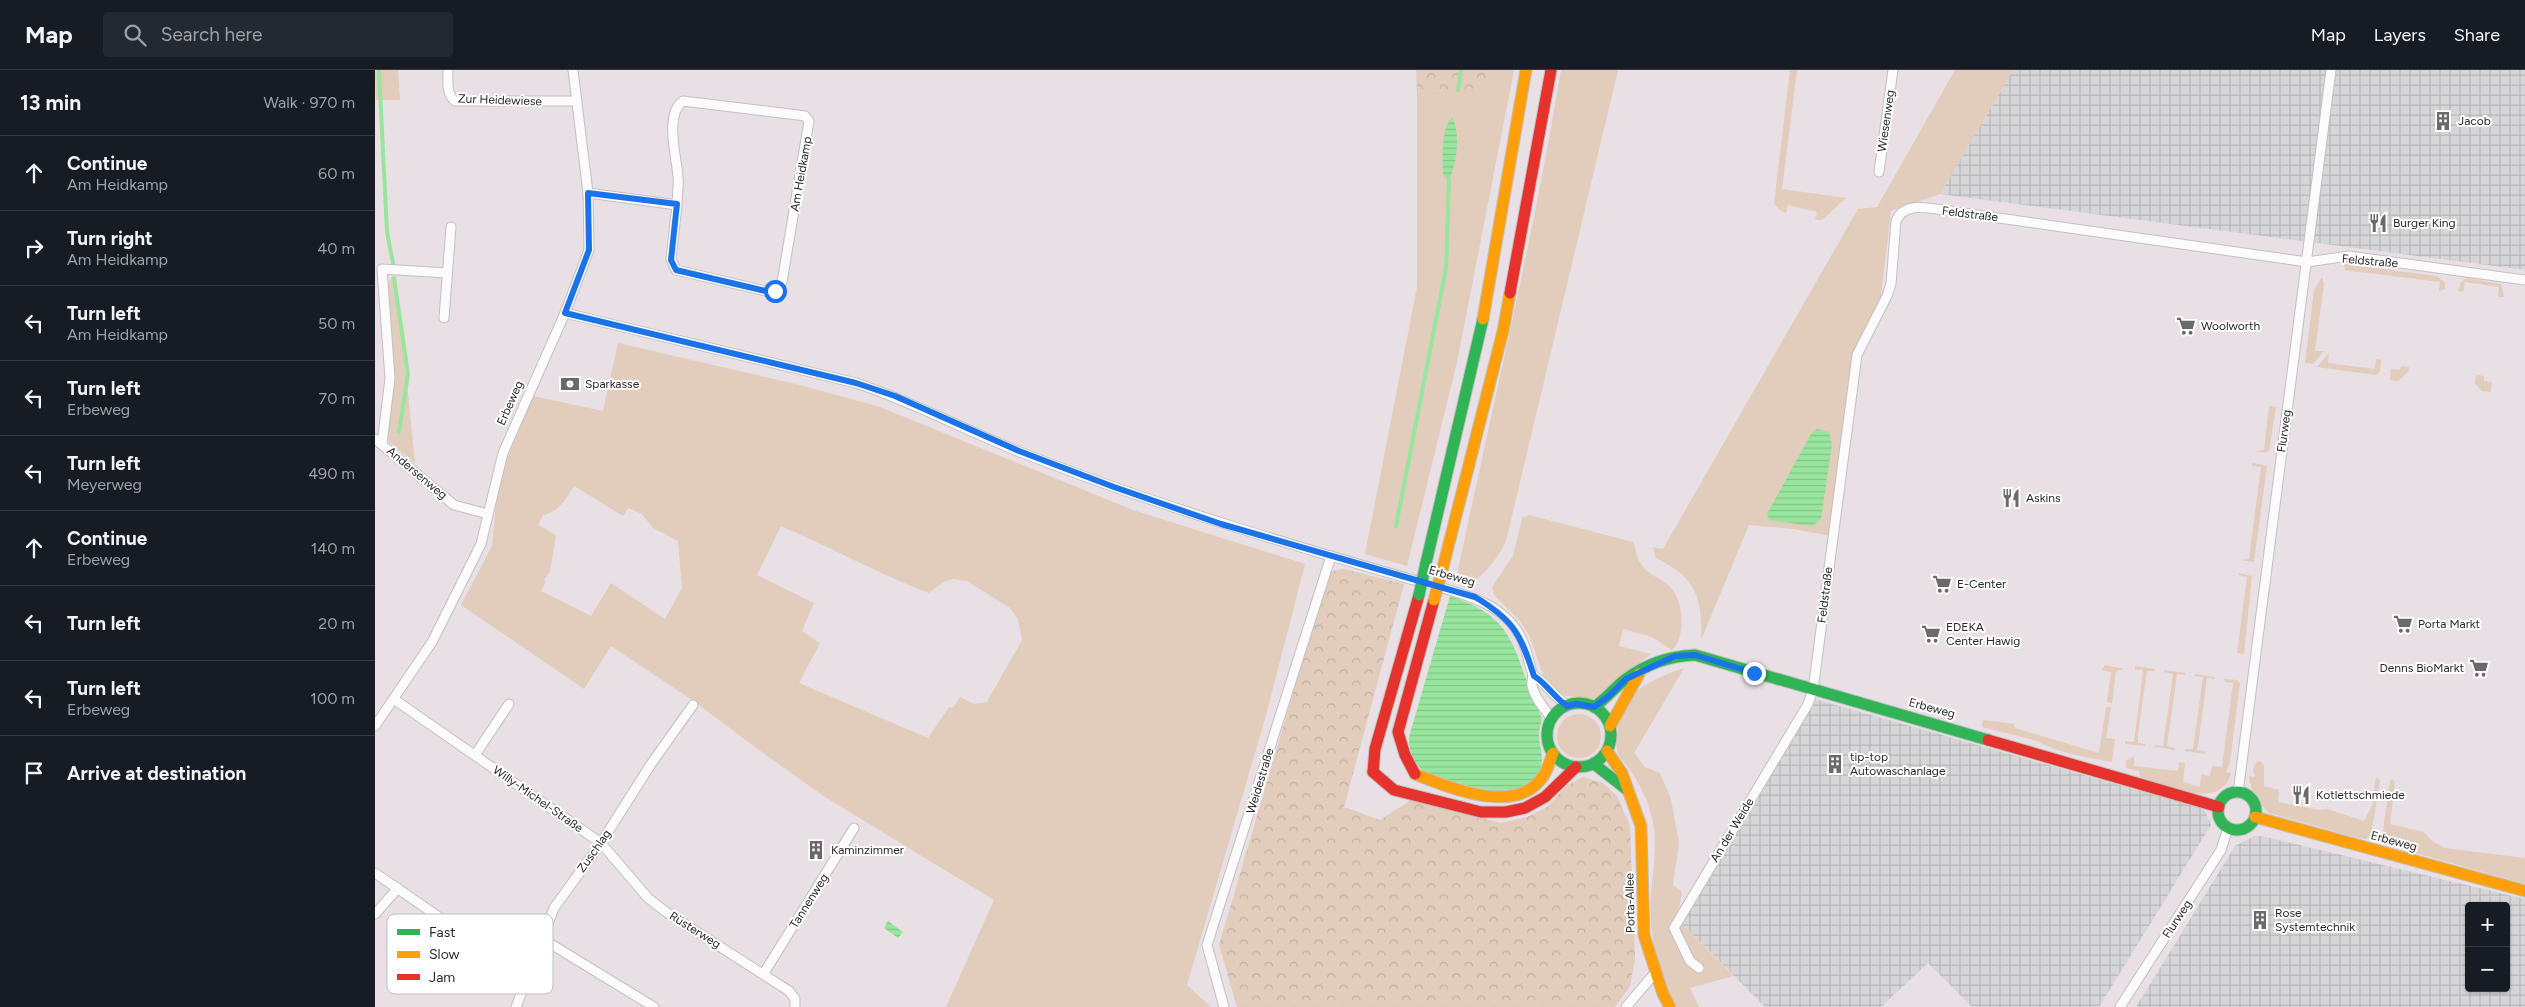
<!DOCTYPE html>
<meta charset="utf-8">
<style>
body{margin:0;font-family:Figtree,sans-serif;background:#242831;color:#f1f3f6}
.controls{position:absolute;right:15px;bottom:15px;display:grid;overflow:hidden;border-radius:5px;box-shadow:0 1px 4px #0004}
.controls button{width:45px;height:45px;display:grid;place-items:center;padding:0;border:0;border-bottom:1px solid #363941;background:#171b24;color:#f1f3f6;font:25px sans-serif}
.stop{position:absolute;width:15px;height:15px;margin:-11px;border:4px solid #1a73e8;border-radius:50%;background:#fff}
.stop.end{background:#1a73e8;border-color:#fff;box-shadow:0 1px 5px #0008}
.list{margin:0;padding:0;list-style:none}
h2{display:flex;justify-content:space-between;align-items:center;height:65px;margin:0;padding:0 20px;font-size:21px}
h2 small{font-size:16px;font-weight:400;color:#9ea1a6}
.list li{display:grid;grid-template-columns:32px 1fr auto;gap:15px;align-items:center;box-sizing:border-box;height:75px;padding:0 20px;border-top:1px solid #363941}
.list b{display:block;font-size:19px;white-space:nowrap}
.list p{margin:0;font-size:16px;white-space:nowrap;color:#9ea1a6}
.list em{font-size:16px;font-style:normal;color:#9ea1a6}
.icon{flex:none;width:28px;height:28px;fill:none;stroke:currentColor;stroke-width:2;stroke-linecap:round;stroke-linejoin:round}
.map{position:relative;flex:none;width:2150px;height:937px;overflow:hidden}
header{display:flex;align-items:center;gap:30px;box-sizing:border-box;height:70px;padding:0 25px;background:#171b24;border-bottom:1px solid #363941}
header strong{font-size:24px}
nav{display:flex;gap:28px;margin-inline-start:auto;font-size:18px}
.search{width:350px;height:45px;background:#242831;display:flex;align-items:center;gap:12px;box-sizing:border-box;padding:0 18px;border-radius:5px;color:#9ea1a6;font-size:19px}
main{display:flex}
aside{flex:1;background:#171b24}
.map>svg:first-child{display:block}
</style>
<header>
<strong>Map</strong>
<div class="search"><svg class="icon" aria-label="search" viewBox="0 0 24 24"><circle cx="10" cy="10" r="6"/><path d="M15 15l6 6"/></svg>Search here</div>
<nav><a>Map</a><a>Layers</a><a>Share</a></nav>
</header>
<main>
<aside>
<h2>13 min<small>Walk · 970 m</small></h2>
<ul class="list">
<li><svg class="icon" aria-label="ahead" viewBox="0 0 24 24"><path d="M12 20V5M6 11l6-6 6 6"/></svg><div><b>Continue</b><p>Am Heidkamp</p></div><em>60 m</em></li>
<li><svg class="icon" aria-label="right" viewBox="0 0 24 24"><path d="M7 20v-9h11M14 6l5 5-5 5"/></svg><div><b>Turn right</b><p>Am Heidkamp</p></div><em>40 m</em></li>
<li><svg class="icon" aria-label="left" viewBox="0 0 24 24"><path d="M17 20v-9H6M10 6l-5 5 5 5"/></svg><div><b>Turn left</b><p>Am Heidkamp</p></div><em>50 m</em></li>
<li><svg class="icon" aria-label="left" viewBox="0 0 24 24"><path d="M17 20v-9H6M10 6l-5 5 5 5"/></svg><div><b>Turn left</b><p>Erbeweg</p></div><em>70 m</em></li>
<li><svg class="icon" aria-label="left" viewBox="0 0 24 24"><path d="M17 20v-9H6M10 6l-5 5 5 5"/></svg><div><b>Turn left</b><p>Meyerweg</p></div><em>490 m</em></li>
<li><svg class="icon" aria-label="ahead" viewBox="0 0 24 24"><path d="M12 20V5M6 11l6-6 6 6"/></svg><div><b>Continue</b><p>Erbeweg</p></div><em>140 m</em></li>
<li><svg class="icon" aria-label="left" viewBox="0 0 24 24"><path d="M17 20v-9H6M10 6l-5 5 5 5"/></svg><div><b>Turn left</b></div><em>20 m</em></li>
<li><svg class="icon" aria-label="left" viewBox="0 0 24 24"><path d="M17 20v-9H6M10 6l-5 5 5 5"/></svg><div><b>Turn left</b><p>Erbeweg</p></div><em>100 m</em></li>
<li><svg class="icon" aria-label="arrive" viewBox="0 0 24 24"><path d="M6 21V4h12l-3 4 3 4H6"/></svg><div><b>Arrive at destination</b></div></li>
</ul>
</aside>
<div class="map">
<svg width="2150" height="937" viewBox="0 0 2150 937">
<defs>
<pattern id="industrial-grid" width="8" height="8" patternUnits="userSpaceOnUse" patternTransform="scale(1.25)"><rect width="8" height="8" fill="#d6d6d8"/><path d="M0 4h8M4 0v8" fill="none" stroke="#b8b8b9"/></pattern>
<pattern id="forest-crowns" width="20" height="18" patternUnits="userSpaceOnUse" patternTransform="scale(1.25)"><rect width="20" height="18" fill="#e2ccbc"/><path d="M2 6a3 3 0 1 1 6 0M12 15a3 3 0 1 1 6 0" fill="none" stroke="#c2afa2"/></pattern>
<pattern id="water-rules" width="6" height="5" patternUnits="userSpaceOnUse" patternTransform="scale(1.25)"><rect width="6" height="5" fill="#98e59e"/><path d="M0 2.5h6" fill="none" stroke="#83c488"/></pattern>
</defs>
<rect width="100%" height="100%" fill="#e8e0e4"/>
<g fill="url(#industrial-grid)" fill-rule="evenodd">
<polygon points="1638,0 2150,0 2150,200 1565,124"/>
<polygon points="1436,628 1829,739 1836,755 1724,937 1597,937 1553,893 1506,937 1390,937 1302,849"/>
<path d="M1879 766H1887L2150 829V937H1761L1860 776ZM2094 836H2131V918H2094Z"/>
</g>
<g fill="#e2ccbc" fill-rule="evenodd">
<polygon points="0,0 23,0 25,30 1,30"/>
<polygon points="1113,0 1139,0 1082,292 1032,496 990,484 1042,217 1042,22 1110,18"/>
<path d="M1186 0H1243L1131 471C1123 487 1114 500 1099 511L1082 505C1117 337 1158 170 1186 0Z"/>
<polygon points="1415,0 1422,0 1407,119 1471,128 1447,150 1440,150 1442,142 1413,135 1411,143 1406,141 1399,134"/>
<path d="M1580 0H1638L1565 124 1516 141 1506 226 1477 285 1457 466 1418 459 1374 455 1326 570C1327 543 1326 517 1301 500 1295 495 1288 492 1281 488L1278 477 1288 479 1483 139 1502 137Z"/>
<polygon points="1969,194 2062,206 2070,213 2070,219 2064,221 2065,212 1970,200"/>
<polygon points="21,206 22,214 40,393 14,372 13,366 20,306 13,214 16,208"/>
<polygon points="1947,207 1949,214 1940,281 1949,281 1938,294 1930,293 1939,220"/>
<polygon points="2091,208 2126,214 2129,227 2123,227 2124,217 2090,212 2088,222 2083,221 2086,212"/>
<path d="M243 273 425 315 505 337 758 440 930 494 890 649 812 915 836 937H571L619 830 450 727 388 683 320 632 236 576 209 619 86 535 117 476 122 423 128 399 158 326 228 341ZM199 416 248 446 253 438 267 444 278 458 303 471 307 518 290 549 236 513 216 546 166 521 171 512 169 510 175 501 181 465 163 455 168 445C185 441 190 430 199 416ZM406 456C456 477 503 504 554 523L570 511 578 509 592 511 635 538 643 549 647 570 612 632 599 634 585 627 578 638 574 637 553 668 424 613 445 573 427 561 439 533 382 505Z"/>
<polygon points="1954,283 1953,293 2000,299 2001,289 2006,290 2005,302 2001,305 1942,297"/>
<polygon points="2026,296 2034,297 2033,302 2023,311 2015,310 2016,299 2025,300"/>
<polygon points="2101,305 2109,306 2109,311 2117,312 2116,322 2107,321 2100,313"/>
<polygon points="1894,336 1901,337 1894,381 1890,383 1880,381 1889,380"/>
<polygon points="1877,393 1892,396 1879,492 1866,490 1874,489 1886,397 1877,396"/>
<path d="M1154 445 1258 472C1261 479 1261 487 1266 494 1273 506 1288 508 1296 518 1309 532 1311 567 1297 580L1277 567 1248 559 1244 576 1276 584 1256 599 1235 621 1219 629 1183 625 1170 610 1154 565 1144 550 1119 525 1117 517 1138 486 1147 448Z"/>
<polygon points="1864,503 1877,506 1869,584 1862,583 1872,507 1864,505"/>
<polygon points="1730,595 1749,599 1741,601 1737,633 1732,632 1736,602 1727,600"/>
<polygon points="1760,596 1780,599 1780,601 1772,601 1763,664 1763,673 1770,674 1770,676 1750,674 1750,671 1759,672 1768,600 1760,599"/>
<path d="M1309 598 1259 683 1270 697 1285 703 1296 729 1304 773 1298 815 1307 822 1302 849 1358 906 1315 918 1324 937H1301C1282 902 1273 863 1276 824 1278 799 1283 772 1277 748 1273 731 1265 714 1255 700 1251 694 1246 690 1243 684 1241 677 1242 662 1243 654 1247 621 1282 607 1309 598Z"/>
<polygon points="1790,600 1810,603 1810,605 1802,604 1792,676 1800,678 1800,680 1780,677 1780,675 1788,676 1798,604 1789,602"/>
<polygon points="1820,604 1840,607 1840,609 1832,608 1823,676 1822,680 1830,681 1830,684 1810,681 1810,679 1818,679 1828,607 1820,606"/>
<path d="M1849 609 1862 610 1865 613 1855 692 1851 702 1856 703C1846 742 1791 715 1765 707L1764 701 1751 698V691L1759 686V696L1803 701 1804 692 1810 693 1808 712 1825 717 1826 704 1835 706 1837 696 1847 697 1858 613 1850 612Z"/>
<path d="M1731 637H1736L1731 668 1740 669 1737 692C1713 687 1683 684 1663 671L1607 657 1608 650 1639 654 1640 658 1724 683Z"/>
<circle cx="1204" cy="666" r="22"/>
<path d="M1885 691 1889 695V716L1904 720 1903 732 1944 740 1952 739 1989 751 1997 736 2001 707 2005 710 1996 765 1991 769 1982 768 1894 743C1884 733 1875 721 1874 706L1880 707 1878 701 1880 693Z"/>
<polygon points="2017,709 2020,712 2015,754 2049,762 2058,772 2070,778 2150,788 2150,814 2009,774 2007,768 2015,711"/>
</g>
<g fill="url(#forest-crowns)">
<polygon points="1041,0 1113,0 1110,18 1042,22"/>
<polygon points="969,499 1029,514 969,737 1005,750 1036,730 1126,753 1152,747 1172,737 1191,716 1208,707 1228,713 1242,726 1255,756 1260,890 1255,916 1240,937 862,937 844,875 951,511 957,501"/>
</g>
<g fill="url(#water-rules)">
<path d="M1077 47C1086 63 1082 94 1074 110L1068 106C1068 87 1065 62 1077 47Z"/>
<polygon points="1442,359 1454,362 1457,374 1446,449 1437,456 1394,450 1392,444 1436,364"/>
<path d="M1075 526C1132 545 1137 568 1155 621 1158 631 1164 639 1167 649 1166 654 1164 659 1164 664 1164 679 1171 689 1163 705 1146 734 1090 716 1066 707 1060 705 1049 703 1045 698 1037 689 1034 679 1034 667Z"/>
<polygon points="513,851 528,862 523,868 509,858"/>
</g>
<g fill="none" stroke-linecap="round" stroke-linejoin="round">
<g stroke="#98e59e" stroke-width="4">
<polyline points="4,0 12,162 18,193"/>
<polyline points="1083,20 1086,0"/>
<polyline points="19,208 33,304 24,362"/>
<polyline points="1021,456 1071,198 1074,110"/>
</g>
<g stroke="#c1c1c1" stroke-width="11">
<g id="street">
<path d="M73 0C73 11 71 24 80 31H202"/>
<polyline points="1504,102 1518,0"/>
<path d="M213 123 302 135 296 189 301 200 395 222 400 221 407 212 434 51 430 46 423 45 308 31C289 44 302 89 303 107 304 116 302 125 302 135"/>
<path d="M190 243 481 313C538 332 590 360 645 382 777 434 912 474 1049 513"/>
<polyline points="69,248 76,157"/>
<polyline points="0,369 79,435 113,444"/>
<polyline points="7,374 15,308 7,199 72,203"/>
<path d="M1061 516C1095 526 1133 536 1148 572 1152 581 1154 592 1157 602 1159 607 1156 611 1157 616 1160 629 1170 639 1177 649"/>
<path d="M1159 606C1171 613 1179 627 1193 636"/>
<polyline points="20,630 226,773 273,828 291,842 414,921 420,929 420,937"/>
<polyline points="0,656 57,572 106,474 128,383 190,243 214,180 213,123 198,0"/>
<polyline points="100,685 134,634"/>
<polyline points="1863,723 1956,0"/>
<polyline points="0,803 151,907"/>
<polyline points="0,844 23,818"/>
<polyline points="166,868 279,937"/>
<path d="M1324 898 1315 891 1299 858 1433 634 1438 620 1482 285 1512 226 1516 214 1521 151C1530 130 1556 139 1575 141L1932 192 1974 186 2150 210"/>
<polyline points="389,903 479,758"/>
<polyline points="141,937 179,838 226,773 276,694 318,635"/>
<polyline points="849,937 832,875 956,486"/>
<polyline points="1251,937 1280,903"/>
<polyline points="1745,937 1846,780 1853,758"/>
</g>
</g>
<g stroke="#c1c1c1" stroke-width="13">
<g id="fast">
<polyline points="1051,493 1108,249"/>
<circle cx="1204" cy="665" r="32"/>
<path d="M1219 637C1231 629 1240 617 1251 609 1271 594 1296 586 1320 585L1613 670"/>
<polyline points="1219,694 1251,719"/>
<circle cx="1862" cy="741" r="19"/>
</g>
</g>
<g stroke="#c1c1c1" stroke-width="13">
<g id="slow">
<polyline points="1108,249 1151,0"/>
<polyline points="1068,497 1128,261 1135,223"/>
<polyline points="1235,656 1264,604"/>
<polyline points="1232,681 1247,703 1266,756 1269,865 1288,924 1295,937"/>
<path d="M1040 704C1075 718 1143 747 1169 705 1173 699 1175 690 1178 683"/>
<polyline points="1880,747 2150,821"/>
</g>
</g>
<g stroke="#c1c1c1" stroke-width="13">
<g id="jam">
<polyline points="1135,223 1176,0"/>
<polyline points="1613,670 1844,737"/>
<polyline points="998,702 1019,720 1106,742 1131,742 1150,738 1170,727 1201,697"/>
<polyline points="998,702 1000,679 1044,525"/>
<polyline points="1040,704 1030,685 1023,662 1059,530"/>
</g>
</g>
<use href="#street" stroke="#fcfafb" stroke-width="9"/>
<use href="#fast" stroke="#30b455" stroke-width="11"/>
<use href="#slow" stroke="#ff9f0a" stroke-width="11"/>
<use href="#jam" stroke="#e5322d" stroke-width="11"/>
<g stroke="#c0bdbe" stroke-width="13" stroke-linecap="butt">
<polyline id="fast-bridge" points="1044,525 1051,493"/>
</g>
<g stroke="#c0bdbe" stroke-width="13" stroke-linecap="butt">
<polyline id="slow-bridge" points="1059,530 1068,497"/>
</g>
<use href="#fast-bridge" stroke="#30b455" stroke-width="11"/>
<use href="#slow-bridge" stroke="#ff9f0a" stroke-width="11"/>
</g>
<g fill="none" stroke-linecap="round" stroke-linejoin="round">
<path stroke="#1a73e8" stroke-width="6" d="M400 221 395 222 301 200 296 190 302 134 213 123 214 180 190 243 481 313 520 326 644 381 739 417 846 454 1100 527C1139 550 1146 565 1159 606 1171 613 1179 627 1192 636L1201 634 1219 637 1234 626 1251 609 1300 586 1320 585 1379 603"/>
</g>
<defs>
<g id="building-bare" transform="scale(1.5)"><path d="M-4-6H4V6H1V3H-1V6H-4ZM-2.5-4.3h1.7v1.8h-1.7ZM.8-4.3h1.7v1.8H.8ZM-2.5-1h1.7V.8h-1.7ZM.8-1h1.7V.8H.8Z" fill="#6c696a" stroke="#fff" stroke-width="2.5" paint-order="stroke"/></g>
<g id="restaurant-bare" transform="scale(1.5)"><path d="M-5-6h1v4h1v-4h1v4h1v-4h1v5L-1.5 .5V6h-2V.5L-5-1ZM5-6V6H3V1.5H1.5Q1.5-4 5-6Z" fill="#6c696a" stroke="#fff" stroke-width="2.5" paint-order="stroke"/></g>
<g id="supermarket-bare" transform="scale(1.5)"><path d="M-6-5.5h2.5l.6 2H6L4.5 2H-2.5L-4.4-4H-6ZM-1.5 3.2a1.3 1.3 0 1 0 .1 0ZM3 3.2a1.3 1.3 0 1 0 .1 0Z" fill="#6c696a" stroke="#fff" stroke-width="2.5" paint-order="stroke"/></g>
<g id="bank-bare" transform="scale(1.5)"><path d="M-6-4H6V4H-6ZM0-2.3a2.3 2.3 0 1 0 0 4.6a2.3 2.3 0 1 0 0-4.6Z" fill="#6c696a" stroke="#fff" stroke-width="2.5" paint-order="stroke"/></g>
</defs>
<g fill-rule="evenodd">
<use href="#building-bare" x="2068" y="51"/>
<use href="#restaurant-bare" x="2003" y="153"/>
<use href="#supermarket-bare" x="1811" y="256"/>
<use href="#bank-bare" x="195" y="314"/>
<use href="#restaurant-bare" x="1636" y="428"/>
<use href="#supermarket-bare" x="1567" y="514"/>
<use href="#supermarket-bare" x="2028" y="554"/>
<use href="#supermarket-bare" x="1556" y="564"/>
<use href="#supermarket-bare" x="2104" y="598"/>
<use href="#building-bare" x="1460" y="694"/>
<use href="#restaurant-bare" x="1926" y="725"/>
<use href="#building-bare" x="441" y="780"/>
<use href="#building-bare" x="1885" y="850"/>
</g>
<g text-anchor="middle" stroke-width="4" stroke-linejoin="round" paint-order="stroke">
<g font-size="12" fill="#292929" stroke="#fff">
<text transform="translate(125 30) rotate(2)" y="4">Zur Heidewiese</text>
<text transform="translate(1511 51) rotate(-82)" y="4">Wiesenweg</text>
<text transform="translate(426 104) rotate(-80)" y="4">Am Heidkamp</text>
<text transform="translate(1595 144) rotate(7)" y="4">Feldstraße</text>
<text transform="translate(1995 191) rotate(5)" y="4">Feldstraße</text>
<text transform="translate(135 333) rotate(-66)" y="4">Erbeweg</text>
<text transform="translate(1909 361) rotate(-82)" y="4">Flurweg</text>
<text transform="translate(42 403) rotate(40)" y="4">Andersenweg</text>
<text transform="translate(1077 506) rotate(16)" y="4">Erbeweg</text>
<text transform="translate(1450 525) rotate(-83)" y="4">Feldstraße</text>
<text transform="translate(1557 638) rotate(15)" y="4">Erbeweg</text>
<text transform="translate(885 711) rotate(-73)" y="4">Weidestraße</text>
<text transform="translate(163 729) rotate(35)" y="4">Willy-Michel-Straße</text>
<text transform="translate(1357 760) rotate(-59)" y="4">An der Weide</text>
<text transform="translate(2019 771) rotate(15)" y="4">Erbeweg</text>
<text transform="translate(219 781) rotate(-55)" y="4">Zuschlag</text>
<text transform="translate(434 831) rotate(-58)" y="4">Tannenweg</text>
<text transform="translate(1255 833) rotate(-91)" y="4">Porta-Allee</text>
<text transform="translate(1802 849) rotate(-57)" y="4">Flurweg</text>
<text transform="translate(320 860) rotate(32)" y="4">Rüsterweg</text>
</g>
<g font-size="12" fill="#292929" stroke="#fff" text-anchor="start">
<text x="2083" y="55">Jacob</text>
<text x="2018" y="157">Burger King</text>
<text x="1826" y="260">Woolworth</text>
<text x="210" y="318">Sparkasse</text>
<text x="1651" y="432">Askins</text>
<text x="1582" y="518">E-Center</text>
<text x="2043" y="558">Porta Markt</text>
<text x="1571" y="561">EDEKA<tspan x="1571" dy="14">Center Hawig</tspan></text>
<text x="2089" y="602" text-anchor="end">Denns BioMarkt</text>
<text x="1475" y="691">tip-top<tspan x="1475" dy="14">Autowaschanlage</tspan></text>
<text x="1941" y="729">Kotlettschmiede</text>
<text x="456" y="784">Kaminzimmer</text>
<text x="1900" y="847">Rose<tspan x="1900" dy="14">Systemtechnik</tspan></text>
</g>
</g>
<rect x="12" y="844" width="166" height="80" rx="8" fill="#fff" stroke="#bfbfbf" stroke-width="1"/>
<rect x="22" y="859" width="23" height="6" fill="#30b455"/>
<rect x="22" y="881" width="23" height="7" fill="#ff9f0a"/>
<rect x="22" y="904" width="23" height="6" fill="#e5322d"/>
<g font-size="14" fill="#292929">
<text x="54" y="867">Fast</text>
<text x="54" y="889">Slow</text>
<text x="54" y="912">Jam</text>
</g>
</svg>
<div class="controls">
<button>+</button>
<button>−</button>
</div>
<div class="stop" style="left:400px;top:221px"></div>
<div class="stop end" style="left:1379px;top:603px"></div>
</div>
</main>
